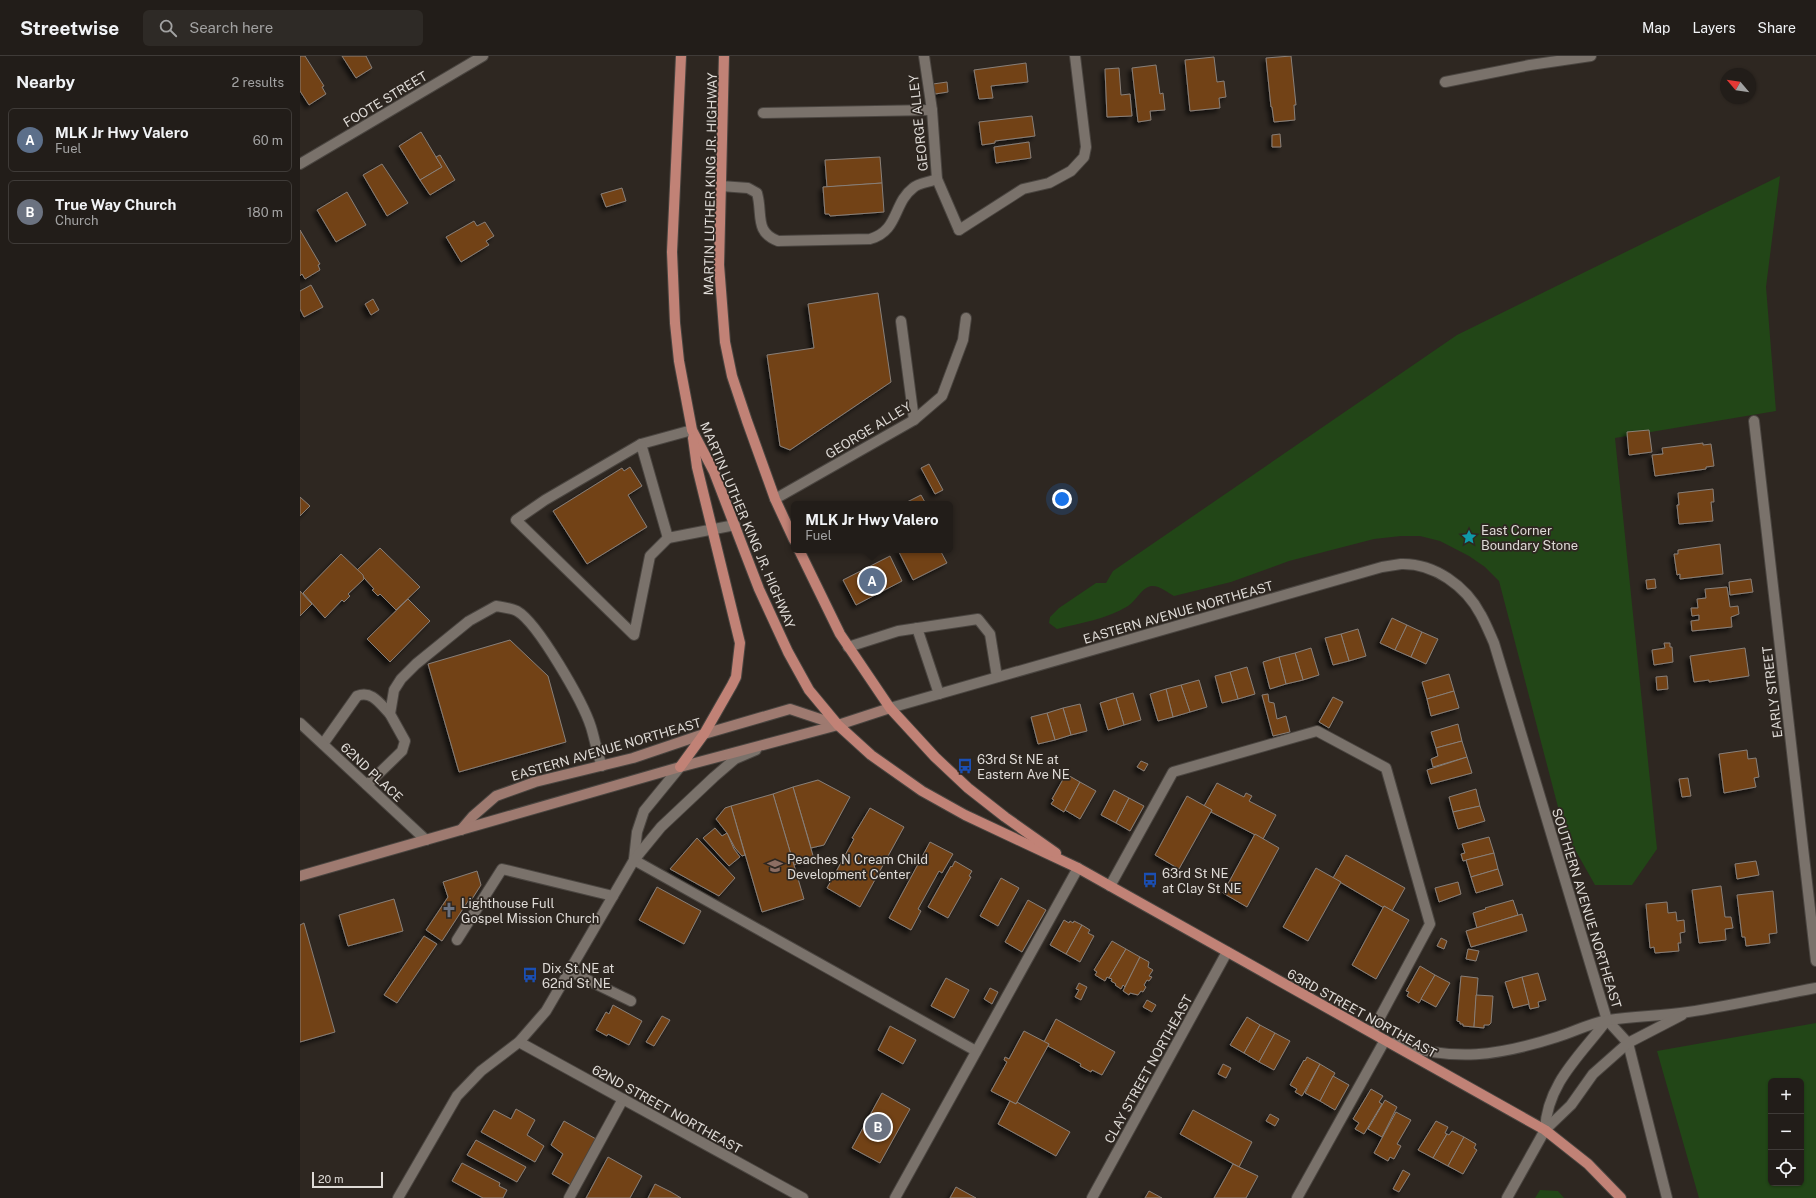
<!DOCTYPE html>
<meta charset="utf-8">
<style>
body{margin:0;font-family:"Public Sans",sans-serif;background:#2e2a26;color:#f1f3f6}
.controls{position:absolute;right:12px;bottom:12px;display:grid;overflow:hidden;border-radius:6px;box-shadow:0 1px 3px #0004}
.controls button{width:36px;height:36px;display:grid;place-items:center;padding:0;border:0;border-bottom:1px solid #3f3b38;background:#221d19;color:#f1f3f6;font:20px sans-serif}
.compass{position:absolute;left:1420px;top:12px;width:36px;height:36px;border-radius:50%;background:#221d19;box-shadow:0 1px 3px #0004;rotate:299deg}
.scale{position:absolute;left:12px;bottom:10px;width:71px;box-sizing:border-box;padding-left:4px;border:2px solid #dedad6;border-top:0;font-size:11px;line-height:14px;white-space:nowrap;color:#dedad6;-webkit-text-stroke:3px #2e2721;paint-order:stroke}
.you{position:absolute;left:762px;top:443px;width:14px;height:14px;margin:-10px;border:3px solid #fff;border-radius:50%;background:#1a73e8;box-shadow:0 0 0 6px #1a73e833}
.badge{display:grid;place-items:center;width:26px;height:26px;border-radius:50%;background:#2563eb;color:#fff;font-size:13px;font-weight:700}
.pin{position:absolute;translate:-50% -50%;border:2px solid #fff;box-shadow:0 1px 4px #0006}
.popup{position:absolute;left:491px;top:445px;width:162px;height:52px;box-sizing:border-box;display:grid;place-content:center;border-radius:6px;background:#221d19;filter:drop-shadow(0 1px 3px #0005);font-size:13px;white-space:nowrap;color:#a2a2a2}
.popup b{font-size:15px;color:#f1f3f6}
.popup::after{content:'';position:absolute;left:50%;top:100%;margin-left:-8px;border:8px solid transparent;border-top-color:#221d19}
.list{margin:0;padding:0;list-style:none}
h2{display:flex;justify-content:space-between;align-items:center;height:52px;margin:0;padding:0 16px;font-size:17px}
h2 small{font-size:13px;font-weight:400;color:#a2a2a2}
.list li{display:grid;grid-template-columns:26px 1fr auto;gap:12px;align-items:center;box-sizing:border-box;height:64px;margin:0 8px 8px;padding:0 8px;border:1px solid #3f3b38;border-radius:6px}
.list b{display:block;font-size:15px;white-space:nowrap}
.list p{margin:0;font-size:13px;white-space:nowrap;color:#a2a2a2}
.list em{font-size:13px;font-style:normal;color:#a2a2a2}
.icon{flex:none;width:22px;height:22px;fill:none;stroke:currentColor;stroke-width:2;stroke-linecap:round;stroke-linejoin:round}
.map{position:relative;flex:none;width:1516px;height:1142px;overflow:hidden}
header{display:flex;align-items:center;gap:24px;box-sizing:border-box;height:56px;padding:0 20px;background:#221d19;border-bottom:1px solid #3f3b38}
header strong{font-size:19px}
nav{display:flex;gap:22px;margin-inline-start:auto;font-size:14px}
.search{width:280px;height:36px;background:#2e2a26;display:flex;align-items:center;gap:10px;box-sizing:border-box;padding:0 14px;border-radius:6px;color:#a2a2a2;font-size:15px}
main{display:flex}
aside{flex:1;background:#221d19}
.map>svg:first-child{display:block}
</style>
<header>
<strong>Streetwise</strong>
<div class="search"><svg class="icon" aria-label="search" viewBox="0 0 24 24"><circle cx="10" cy="10" r="6"/><path d="M15 15l6 6"/></svg>Search here</div>
<nav><a>Map</a><a>Layers</a><a>Share</a></nav>
</header>
<main>
<aside>
<h2>Nearby<small>2 results</small></h2>
<ul class="list">
<li><span class="badge" style="background:#5c6f8a">A</span><div><b>MLK Jr Hwy Valero</b><p>Fuel</p></div><em>60 m</em></li>
<li><span class="badge" style="background:#6b7280">B</span><div><b>True Way Church</b><p>Church</p></div><em>180 m</em></li>
</ul>
</aside>
<div class="map">
<svg width="1516" height="1142" viewBox="0 0 1516 1142">
<defs>
<filter id="shadow"><feDropShadow dx="-3.5" dy="3.5" stdDeviation="2" flood-color="#0009"/></filter>
</defs>
<rect width="100%" height="100%" fill="#2e2721"/>
<g fill="#224617" fill-rule="evenodd">
<path d="M1480 120 1466 231 1476 355 1315 382 1357 793 1332 829H1295L1264 774 1199 525 1185 511 1169 500 1140 485 1120 480H1101L1074 483 989 505 931 526 874 540C867 536 859 529 851 530 841 532 836 545 828 550 807 563 780 567 757 573L749 567 750 561 759 552 796 527H806L813 515 1157 279Z"/>
<path d="M1516 967V1142H1399L1357 995ZM1471 1025H1501V1127H1471Z"/>
<polygon points="1240,1134 1258,1135 1264,1142 1235,1142"/>
</g>
<g fill="#724217" stroke="#887f78" filter="url(#shadow)">
<polygon points="0,0 5,0 24,30 22,31 26,38 9,49 0,35"/>
<polygon points="42,0 66,0 72,12 56,22"/>
<polygon points="991,0 996,49 994,49 995,64 974,66 972,51 971,51 966,2"/>
<polygon points="914,1 917,26 924,25 926,41 919,42 920,52 890,55 885,4"/>
<polygon points="726,7 728,26 691,30 693,42 679,43 674,14"/>
<polygon points="856,9 860,38 863,37 865,54 850,55 851,64 838,66 832,12"/>
<polygon points="819,12 821,39 830,38 832,60 807,61 805,13"/>
<polygon points="647,26 648,36 635,38 633,28"/>
<polygon points="732,60 735,80 695,85 695,87 682,89 679,66"/>
<polygon points="121,76 142,111 120,124 99,90"/>
<polygon points="980,78 981,91 972,91 972,79"/>
<polygon points="729,86 731,102 696,107 694,91"/>
<polygon points="140,99 155,124 130,139 120,124 142,111 136,101"/>
<polygon points="580,101 582,127 527,131 525,104"/>
<polygon points="82,108 108,147 87,160 63,119"/>
<polygon points="582,127 584,156 530,160 529,158 525,158 523,131"/>
<polygon points="322,132 326,145 306,151 301,138"/>
<polygon points="47,136 66,169 36,186 17,154"/>
<polygon points="174,165 177,170 185,166 194,180 186,185 189,189 161,206 146,181"/>
<polygon points="0,174 20,208 18,209 20,214 5,223 2,218 0,220"/>
<polygon points="11,229 23,251 4,261 0,253 0,235"/>
<polygon points="578,237 591,326 490,394 480,390 467,299 514,292 508,248"/>
<polygon points="73,243 79,254 71,259 65,248"/>
<polygon points="1349,374 1352,396 1329,399 1327,376"/>
<polygon points="1403,387 1403,389 1411,388 1414,410 1406,411 1406,413 1355,420 1352,399 1363,398 1362,392"/>
<polygon points="629,408 643,434 635,438 621,412"/>
<polygon points="330,411 342,430 328,439 347,471 287,508 253,455 322,412 324,415"/>
<polygon points="1413,433 1414,446 1411,446 1413,465 1379,468 1377,449 1379,449 1378,437"/>
<polygon points="621,439 626,448 603,448"/>
<polygon points="0,441 10,450 0,460"/>
<polygon points="1420,488 1423,518 1380,523 1380,518 1377,519 1374,498 1378,498 1378,494"/>
<polygon points="80,492 120,531 96,554 80,538 78,540 72,534 74,533 57,514"/>
<polygon points="598,494 640,494 647,507 613,524"/>
<polygon points="41,498 63,519 64,523 48,538 50,540 44,546 42,544 25,562 3,537"/>
<polygon points="590,500 602,525 556,549 543,524"/>
<polygon points="1355,523 1356,532 1347,533 1346,524"/>
<polygon points="1451,523 1453,536 1430,539 1429,526"/>
<polygon points="1427,531 1430,551 1438,550 1439,558 1431,561 1432,571 1392,575 1391,565 1399,564 1399,559 1392,560 1391,552 1398,552 1397,543 1406,542 1405,533"/>
<polygon points="0,535 12,548 0,560"/>
<polygon points="108,543 130,565 90,606 67,583"/>
<polygon points="1092,562 1107,569 1095,594 1080,587"/>
<polygon points="1107,569 1122,576 1111,601 1095,594"/>
<polygon points="1058,573 1066,600 1049,605 1041,578"/>
<polygon points="1122,576 1138,583 1126,608 1111,601"/>
<polygon points="1041,578 1049,605 1033,609 1025,582"/>
<polygon points="210,584 248,620 266,686 159,716 128,608"/>
<polygon points="1364,587 1370,587 1370,591 1372,591 1373,606 1354,609 1352,594 1365,592"/>
<polygon points="1011,592 1019,619 1003,624 995,597"/>
<polygon points="1445,592 1449,620 1409,626 1409,624 1394,626 1390,600"/>
<polygon points="995,597 1003,624 986,628 979,601"/>
<polygon points="979,601 986,628 970,633 963,606"/>
<polygon points="947,611 955,638 938,643 930,616"/>
<polygon points="930,616 938,643 922,647 915,620"/>
<polygon points="1149,618 1154,635 1127,643 1122,626"/>
<polygon points="1367,620 1368,633 1357,634 1356,621"/>
<polygon points="899,624 907,651 890,656 881,629"/>
<polygon points="881,629 890,656 873,661 866,633"/>
<polygon points="866,633 873,661 858,665 850,638"/>
<polygon points="1154,635 1159,652 1131,660 1127,643"/>
<polygon points="833,637 841,664 824,669 816,642"/>
<polygon points="968,638 969,646 974,647 977,663 986,660 990,676 973,680 962,639"/>
<polygon points="1033,641 1043,646 1029,672 1019,666"/>
<polygon points="816,642 824,669 808,674 800,647"/>
<polygon points="780,648 787,675 771,679 763,652"/>
<polygon points="763,652 771,679 755,684 747,657"/>
<polygon points="747,657 755,684 738,688 731,661"/>
<polygon points="1158,668 1162,685 1136,692 1131,676"/>
<polygon points="1162,685 1167,701 1133,711 1131,703 1138,700 1136,692"/>
<polygon points="1447,694 1448,703 1456,702 1459,721 1454,722 1456,731 1424,737 1419,698"/>
<polygon points="1167,701 1172,717 1131,728 1127,714"/>
<polygon points="841,705 848,708 844,715 837,711"/>
<polygon points="766,718 780,726 764,756 751,748 754,744 752,743"/>
<polygon points="1388,722 1391,740 1382,741 1379,723"/>
<polygon points="518,724 550,741 524,789 511,792 493,731"/>
<polygon points="780,726 796,735 780,763 765,754"/>
<polygon points="917,727 944,741 946,737 952,740 949,745 976,759 963,783 911,756 912,754 904,750"/>
<polygon points="493,731 514,803 494,809 473,738"/>
<polygon points="1176,733 1180,750 1153,756 1149,741"/>
<polygon points="814,734 829,742 816,767 801,759"/>
<polygon points="473,738 504,843 462,856 431,750"/>
<polygon points="887,740 912,754 879,813 855,799"/>
<polygon points="829,742 844,750 830,775 816,767"/>
<polygon points="431,750 445,799 442,800 435,792 427,777 416,763 425,752"/>
<polygon points="1180,750 1185,765 1158,773 1153,756"/>
<polygon points="570,752 604,771 560,851 527,832 554,783 552,782"/>
<polygon points="415,772 422,780 427,777 434,793 440,801 429,810 403,782"/>
<polygon points="955,778 979,792 947,851 923,837"/>
<polygon points="1189,781 1194,797 1163,805 1161,798 1165,797 1162,788"/>
<polygon points="397,782 435,822 419,840 370,813"/>
<polygon points="630,786 653,798 642,817 639,815 618,853 621,855 611,874 589,862"/>
<polygon points="1194,797 1198,813 1171,821 1166,804"/>
<polygon points="1046,799 1105,832 1092,855 1084,850 1084,852 1033,822"/>
<polygon points="655,805 672,815 669,820 671,821 648,862 628,851 651,810 652,811"/>
<polygon points="1456,805 1459,819 1437,823 1435,808"/>
<polygon points="1016,812 1041,826 1008,885 983,871"/>
<polygon points="1198,813 1203,829 1176,837 1171,821"/>
<polygon points="177,815 181,829 172,843 170,842 142,885 126,874 148,841 143,826"/>
<polygon points="701,822 719,832 698,870 680,860"/>
<polygon points="1158,826 1161,838 1139,846 1135,832"/>
<polygon points="1421,830 1425,861 1431,861 1433,872 1425,873 1426,884 1399,887 1392,834"/>
<polygon points="357,831 401,855 384,888 339,864"/>
<polygon points="1473,835 1477,877 1469,878 1470,887 1446,890 1445,881 1442,881 1437,839"/>
<polygon points="94,843 103,875 48,890 39,859"/>
<polygon points="728,844 746,854 722,896 705,886"/>
<polygon points="1213,844 1218,859 1177,872 1173,857 1186,853 1185,852"/>
<polygon points="1367,846 1368,857 1376,856 1377,865 1384,864 1385,876 1380,877 1381,887 1378,887 1379,895 1355,897 1354,891 1350,892 1346,848"/>
<polygon points="1084,850 1109,864 1076,923 1052,909"/>
<polygon points="1222,858 1227,875 1171,891 1166,875"/>
<polygon points="764,864 769,867 770,865 773,867 774,865 782,869 766,898 750,889"/>
<polygon points="4,867 35,976 0,986 0,869"/>
<polygon points="782,869 790,874 788,877 794,880 780,906 766,898"/>
<polygon points="124,880 137,888 97,947 84,939"/>
<polygon points="1141,882 1147,885 1144,893 1137,890"/>
<polygon points="812,885 826,893 809,922 807,921 805,925 795,919 797,916 794,914"/>
<polygon points="826,893 840,901 825,931 823,929 821,933 815,929 816,928 811,925 812,923 809,922"/>
<polygon points="1168,893 1179,895 1176,905 1166,903"/>
<polygon points="840,901 849,906 848,911 853,914 849,920 852,921 849,925 847,924 844,929 846,931 843,936 841,935 838,939 830,937 829,939 823,935"/>
<polygon points="1120,910 1135,919 1119,947 1107,940 1109,936 1106,935"/>
<polygon points="1238,917 1246,944 1238,946 1239,951 1230,953 1222,921"/>
<polygon points="1135,919 1150,927 1136,951 1121,943"/>
<polygon points="1161,920 1178,922 1174,971 1163,970 1163,968 1160,968 1160,966 1157,965"/>
<polygon points="1222,921 1229,948 1213,952 1205,926"/>
<polygon points="646,922 669,934 654,962 631,950"/>
<polygon points="779,927 787,931 781,944 775,941 779,934 776,933"/>
<polygon points="690,932 698,936 692,948 684,943"/>
<polygon points="1176,939 1193,940 1191,967 1189,969 1184,969 1184,972 1174,971"/>
<polygon points="847,944 856,949 852,956 843,951"/>
<polygon points="313,949 342,965 329,989 308,978 307,980 296,974 306,956 309,958"/>
<polygon points="362,960 370,964 354,990 346,986"/>
<polygon points="947,961 960,969 944,997 930,989"/>
<polygon points="756,963 815,996 802,1019 792,1014 791,1016 780,1010 781,1008 748,990 749,988 744,986"/>
<polygon points="960,969 975,977 959,1006 944,997"/>
<polygon points="590,970 616,984 603,1008 578,994"/>
<polygon points="724,975 749,988 716,1048 691,1035 707,1006 704,1004 705,1001 709,1003"/>
<polygon points="975,977 990,985 974,1014 959,1006"/>
<polygon points="1007,1001 1020,1008 1002,1040 995,1036 997,1033 990,1029 1004,1004 1005,1005"/>
<polygon points="923,1008 931,1012 926,1022 918,1018"/>
<polygon points="1020,1008 1035,1017 1020,1045 1005,1037"/>
<polygon points="1033,1020 1049,1029 1035,1054 1020,1045"/>
<polygon points="1071,1033 1083,1040 1079,1046 1082,1048 1064,1078 1055,1073 1059,1067 1053,1063"/>
<polygon points="582,1037 610,1053 580,1107 552,1092"/>
<polygon points="1085,1044 1097,1051 1082,1081 1068,1073"/>
<polygon points="710,1045 716,1048 717,1046 770,1076 756,1100 698,1068"/>
<polygon points="216,1053 235,1064 227,1079 244,1090 235,1106 181,1076 194,1054 211,1063"/>
<polygon points="893,1054 952,1086 939,1111 880,1078"/>
<polygon points="1096,1056 1111,1064 1097,1088 1101,1090 1094,1103 1090,1101 1088,1105 1074,1097"/>
<polygon points="970,1058 979,1063 975,1070 966,1065"/>
<polygon points="264,1065 296,1083 271,1129 252,1118 263,1098 251,1089"/>
<polygon points="1136,1065 1148,1071 1145,1077 1147,1078 1133,1102 1118,1094"/>
<polygon points="1152,1075 1164,1081 1148,1110 1133,1102 1147,1078 1149,1079"/>
<polygon points="1164,1081 1176,1088 1174,1092 1177,1094 1163,1118 1148,1110"/>
<polygon points="176,1084 226,1111 217,1126 167,1099"/>
<polygon points="308,1101 342,1120 330,1142 286,1142"/>
<polygon points="162,1107 200,1127 199,1130 207,1134 203,1142 183,1142 152,1125"/>
<polygon points="933,1108 958,1120 946,1142 914,1142"/>
<polygon points="1103,1114 1110,1118 1099,1136 1093,1133"/>
<polygon points="355,1128 371,1136 381,1142 348,1142"/>
<polygon points="656,1131 676,1142 650,1142"/>
<polygon points="849,1135 862,1142 845,1142"/>
</g>
<g fill="none" stroke-linecap="round" stroke-linejoin="round">
<g stroke="#4a4540" stroke-width="12">
<g id="lane">
<polyline points="624,0 632,54 637,123 659,174"/>
<polyline points="1145,26 1230,9 1291,0"/>
<polyline points="463,57 632,54"/>
<path d="M421 130 448 132 457 137C463 158 454 176 478 185L570 183C599 175 593 147 613 132 618 127 630 126 637 123"/>
<polyline points="601,265 614,364"/>
<polyline points="392,374 341,388 368,482 435,469"/>
<polyline points="341,388 245,444 216,464 334,579 350,500 368,482"/>
<polyline points="475,443 614,364 642,340 663,284 666,262"/>
<polyline points="617,572 639,638"/>
<polyline points="548,591 598,575 678,563 690,578 697,621"/>
<path d="M23 688 57 640C72 634 80 648 90 658"/>
<path d="M67 729 102 695 105 685 90 658 94 634 101 623 116 608 169 565 196 550C202 551 211 552 217 555 238 567 283 646 291 671 295 684 297 697 302 710"/>
<polyline points="334,804 676,995"/>
<polyline points="810,830 873,716 1017,675 1086,712 1130,868 1072,976"/>
<polyline points="157,884 202,813 313,840"/>
<polyline points="269,915 331,945"/>
<polyline points="269,1142 323,1043"/>
<polyline points="595,1142 778,812"/>
<polyline points="997,1142 1085,984"/>
</g>
</g>
<g stroke="#4a4540" stroke-width="12">
<g id="street">
<polyline points="0,108 183,0"/>
<polyline points="659,174 723,133 749,127 771,115 784,101 786,91 775,0"/>
<polyline points="1454,365 1516,905"/>
<path d="M590 652 1082 511C1088 510 1095 509 1101 508 1134 507 1166 530 1181 559 1186 568 1190 578 1194 587L1307 964 1328 987 1367 1142"/>
<polyline points="0,667 126,784"/>
<polyline points="334,803 337,776 344,755 380,711"/>
<polyline points="219,986 503,1142"/>
<path d="M1094 987C1155 1006 1198 1000 1257 981 1274 976 1292 966 1309 964 1335 960 1362 960 1388 956 1431 950 1473 940 1516 932"/>
<path d="M1245 1074C1247 1027 1281 999 1307 964"/>
<polyline points="98,1142 157,1040 181,1015 219,986 246,955 334,804 361,771 414,721 435,703 456,694"/>
<polyline points="792,1142 927,896"/>
<polyline points="1207,1142 1245,1074 1271,1049 1293,1018 1328,987 1382,959"/>
</g>
</g>
<g stroke="#4a4540" stroke-width="12">
<g id="secondary">
<polyline points="161,774 173,760 196,740 235,726 333,702 404,678 490,653 538,669"/>
<polyline points="0,820 380,711 538,669 590,652"/>
</g>
</g>
<g stroke="#4a4540" stroke-width="12">
<g id="primary">
<polyline points="381,0 372,196 375,267 379,305 392,374 414,416 459,533 488,596 509,634 538,669 571,699 622,735 665,759 778,812 1245,1074 1288,1108 1321,1142"/>
<polyline points="424,0 419,209 425,286 432,320 447,365 475,443 494,484"/>
<polyline points="499,494 540,578 590,652 635,701 668,732 705,761 756,797"/>
<polyline points="380,711 404,678 432,629 436,621 440,587 397,411 393,382"/>
</g>
</g>
<use href="#lane" stroke="#7a726b" stroke-width="10"/>
<use href="#street" stroke="#7a726b" stroke-width="10"/>
<use href="#secondary" stroke="#9e7a70" stroke-width="10"/>
<use href="#primary" stroke="#c18276" stroke-width="10"/>
</g>
<defs>
<g id="sight-bare" transform="scale(1.2)"><path d="M0-6L1.8-2.2L6-1.7L2.9 1.2L3.7 5.4L0 3.3L-3.7 5.4L-2.9 1.2L-6-1.7L-1.8-2.2Z" fill="#0f9aa8" stroke="#2e2721" stroke-width="2.5" paint-order="stroke"/></g>
<g id="bus-bare" transform="scale(1.2)"><path d="M-5-6H5V4H4V6H2V4H-2V6H-4V4H-5ZM-3.5-4V0h7V-4ZM-3.5 1.2v1.5H-2V1.2ZM2 1.2v1.5H3.5V1.2Z" fill="#1a4fb4" stroke="#2e2721" stroke-width="2.5" paint-order="stroke"/></g>
<g id="school-bare" transform="scale(1.2)"><path d="M0-5L7-2L0 1L-7-2ZM-4 1L0 2.5L4 1V4Q0 6-4 4Z" fill="#8d6e63" stroke="#2e2721" stroke-width="2.5" paint-order="stroke"/></g>
<g id="church-bare" transform="scale(1.2)"><path d="M-1.2-6h2.4v3.5h3.3v2.4h-3.3V6h-2.4V-.1h-3.3v-2.4h3.3Z" fill="#6b7280" stroke="#2e2721" stroke-width="2.5" paint-order="stroke"/></g>
</defs>
<g fill-rule="evenodd">
<use href="#sight-bare" x="1169" y="481"/>
<use href="#bus-bare" x="665" y="710"/>
<use href="#school-bare" x="475" y="810"/>
<use href="#bus-bare" x="850" y="824"/>
<use href="#church-bare" x="149" y="854"/>
<use href="#bus-bare" x="230" y="919"/>
</g>
<g text-anchor="middle" stroke-width="3.5" stroke-linejoin="round" paint-order="stroke">
<g font-size="13" fill="#dedad6" stroke="#2e2721">
<text transform="translate(85 43) rotate(-31)" y="5">FOOTE STREET</text>
<text transform="translate(618 67) rotate(-96)" y="5">GEORGE ALLEY</text>
<text transform="translate(410 128) rotate(-89)" y="5">MARTIN LUTHER KING JR. HIGHWAY</text>
<text transform="translate(568 374) rotate(-31)" y="5">GEORGE ALLEY</text>
<text transform="translate(448 469) rotate(67)" y="5">MARTIN LUTHER KING JR. HIGHWAY</text>
<text transform="translate(878 556) rotate(-16)" y="5">EASTERN AVENUE NORTHEAST</text>
<text transform="translate(1472 636) rotate(-97)" y="5">EARLY STREET</text>
<text transform="translate(306 693) rotate(-16)" y="5">EASTERN AVENUE NORTHEAST</text>
<text transform="translate(72 716) rotate(43)" y="5">62ND PLACE</text>
<text transform="translate(1287 852) rotate(73)" y="5">SOUTHERN AVENUE NORTHEAST</text>
<text transform="translate(1062 957) rotate(29)" y="5">63RD STREET NORTHEAST</text>
<text transform="translate(848 1013) rotate(-61)" y="5">CLAY STREET NORTHEAST</text>
<text transform="translate(367 1053) rotate(29)" y="5">62ND STREET NORTHEAST</text>
</g>
<g font-size="13" fill="#dedad6" stroke="#2e2721" text-anchor="start">
<text x="1181" y="479">East Corner<tspan x="1181" dy="15">Boundary Stone</tspan></text>
<text x="677" y="708">63rd St NE at<tspan x="677" dy="15">Eastern Ave NE</tspan></text>
<text x="487" y="808">Peaches N Cream Child<tspan x="487" dy="15">Development Center</tspan></text>
<text x="862" y="822">63rd St NE<tspan x="862" dy="15">at Clay St NE</tspan></text>
<text x="161" y="852">Lighthouse Full<tspan x="161" dy="15">Gospel Mission Church</tspan></text>
<text x="242" y="917">Dix St NE at<tspan x="242" dy="15">62nd St NE</tspan></text>
</g>
</g>
</svg>
<div class="controls">
<button>+</button>
<button>−</button>
<button><svg class="icon" aria-label="locate" viewBox="0 0 24 24"><circle cx="12" cy="12" r="6"/><path d="M12 2v4M12 18v4M2 12h4M18 12h4"/></svg></button>
</div>
<svg class="compass" viewBox="-18 -18 36 36"><path d="M0-13l5 13h-10z" fill="#e53935"/><path d="M0 13l5-13h-10z" fill="#a2a2a2"/></svg>
<div class="scale">20 m</div>
<div class="you"></div>
<div class="pin badge" style="left:572px;top:525px;background:#5c6f8a">A</div>
<div class="popup"><b>MLK Jr Hwy Valero</b>Fuel</div>
<div class="pin badge" style="left:578px;top:1071px;background:#6b7280">B</div>
</div>
</main>
